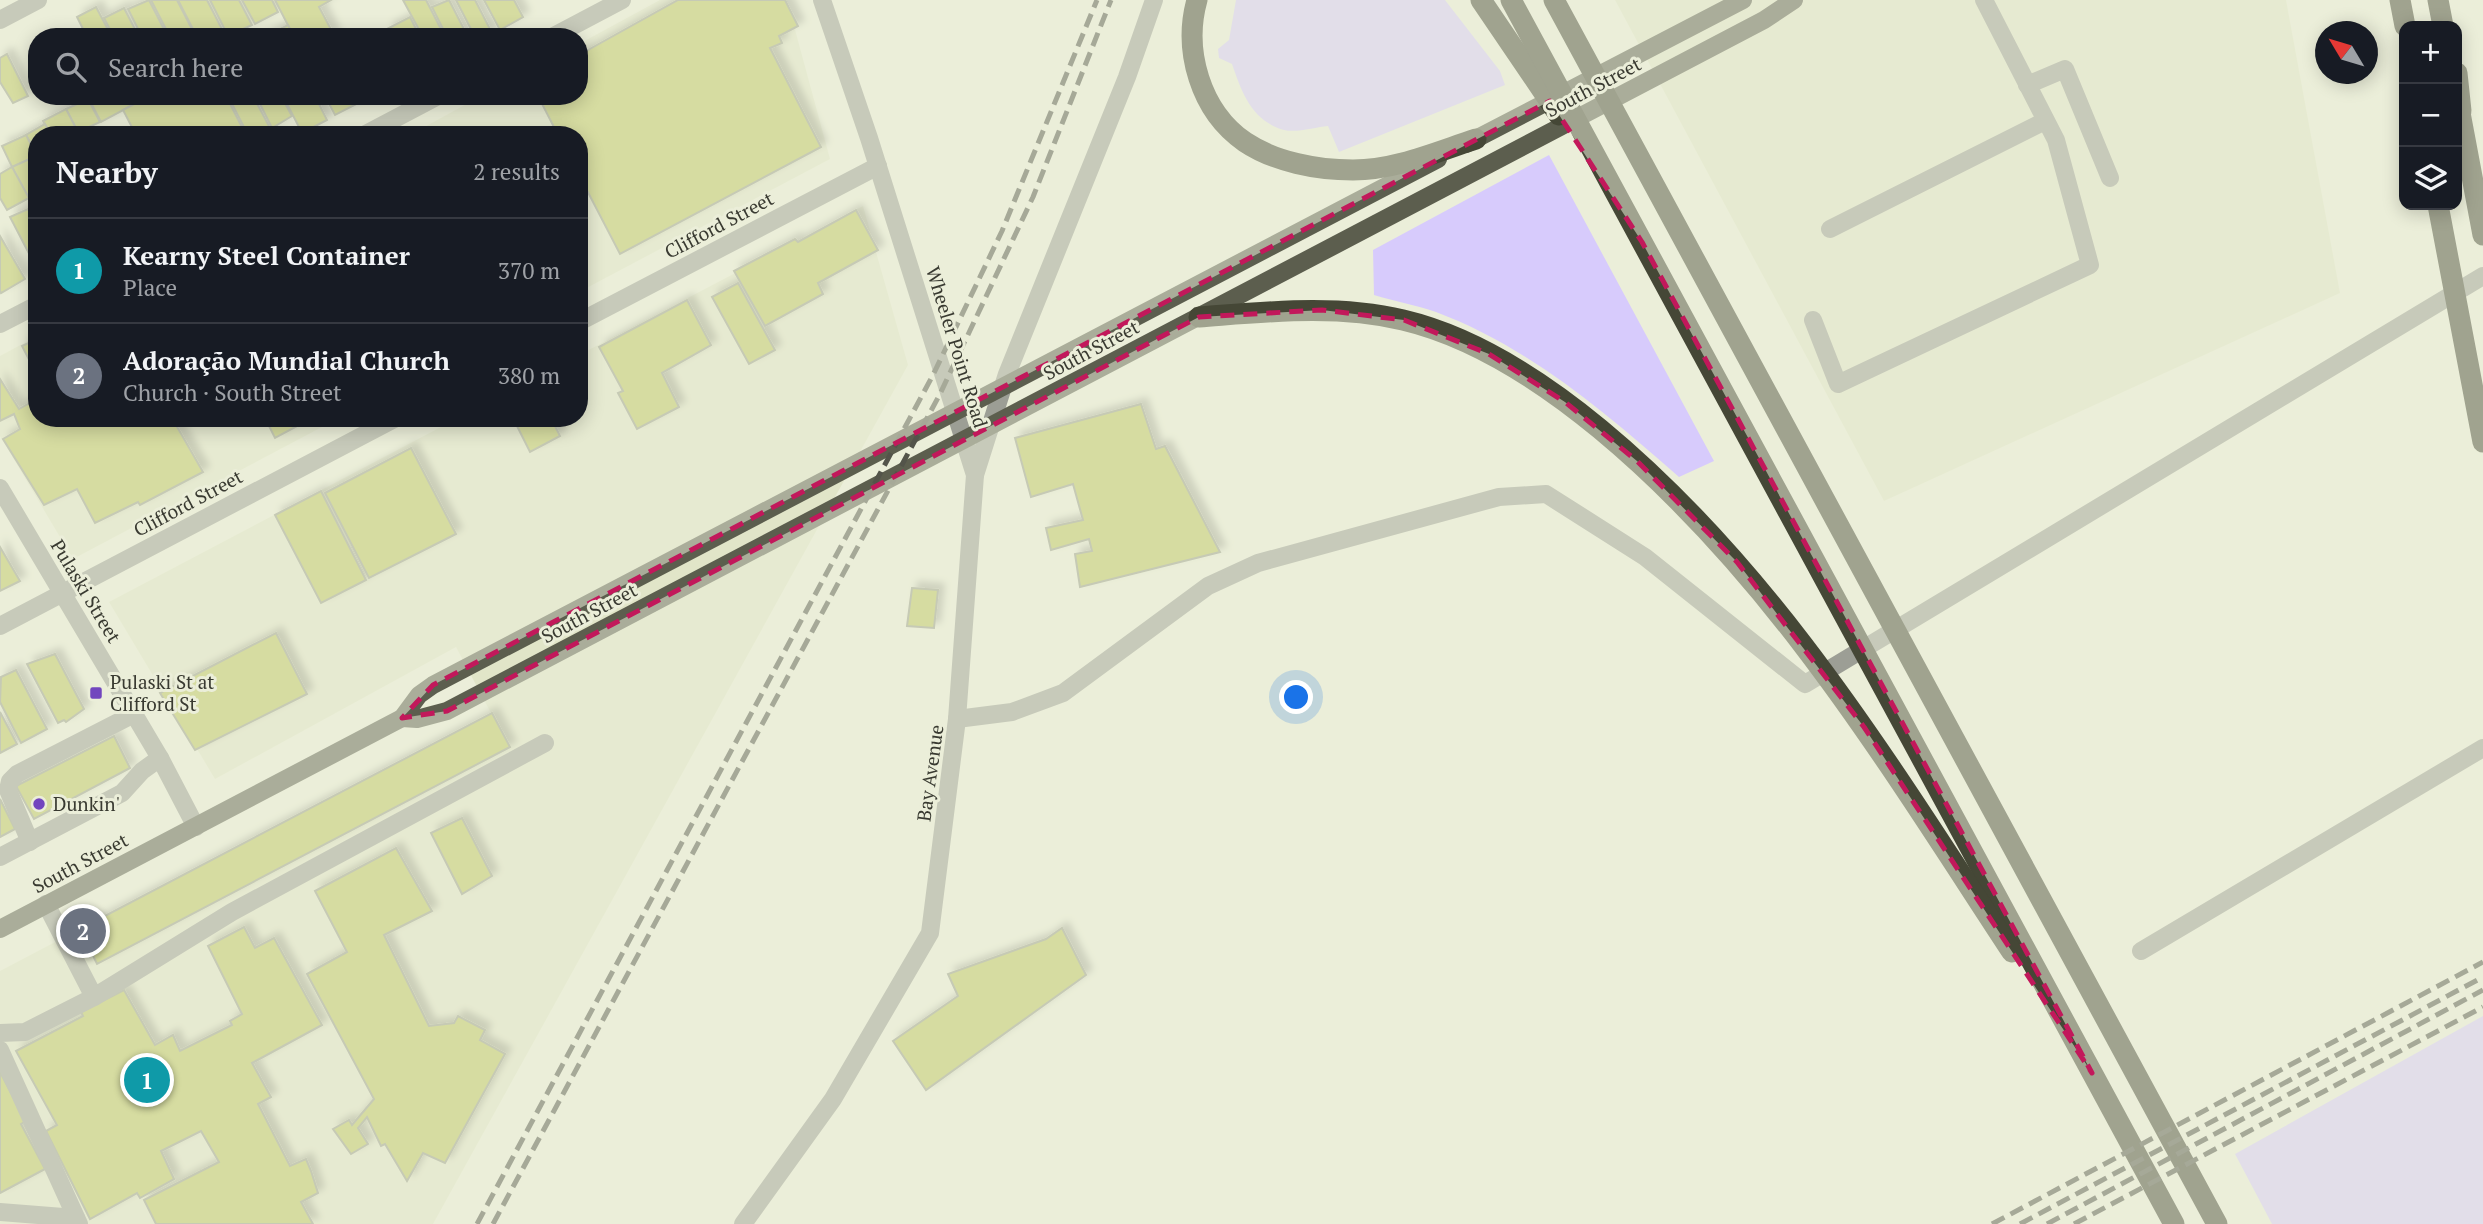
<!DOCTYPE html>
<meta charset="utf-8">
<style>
body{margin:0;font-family:"PT Serif",serif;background:#20242c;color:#f1f3f6}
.controls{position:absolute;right:21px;top:21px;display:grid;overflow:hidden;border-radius:14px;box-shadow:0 4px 18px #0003}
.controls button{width:63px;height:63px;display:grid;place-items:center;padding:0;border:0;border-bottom:2px solid #363941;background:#171b24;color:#f1f3f6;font:35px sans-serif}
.compass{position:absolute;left:2315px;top:21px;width:63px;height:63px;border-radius:50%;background:#171b24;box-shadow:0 4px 18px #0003;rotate:308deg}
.you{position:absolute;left:1297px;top:698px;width:24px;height:24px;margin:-18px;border:5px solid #fff;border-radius:50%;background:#1a73e8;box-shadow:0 0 0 10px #1a73e833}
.badge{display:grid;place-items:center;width:46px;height:46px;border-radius:50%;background:#7c3aed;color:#fff;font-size:23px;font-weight:700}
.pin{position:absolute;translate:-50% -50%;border:4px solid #fff;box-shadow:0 2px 7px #0006}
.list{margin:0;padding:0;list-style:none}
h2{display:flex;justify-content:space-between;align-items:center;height:91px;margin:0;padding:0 28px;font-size:30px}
h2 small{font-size:23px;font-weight:400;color:#9ea1a6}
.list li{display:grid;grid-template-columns:46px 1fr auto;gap:21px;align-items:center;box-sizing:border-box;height:105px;padding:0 28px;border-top:2px solid #363941}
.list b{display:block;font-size:26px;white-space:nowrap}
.list p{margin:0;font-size:23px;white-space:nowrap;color:#9ea1a6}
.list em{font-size:23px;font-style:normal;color:#9ea1a6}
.icon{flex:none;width:38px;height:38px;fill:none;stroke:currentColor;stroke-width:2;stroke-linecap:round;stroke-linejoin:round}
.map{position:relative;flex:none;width:2483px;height:1224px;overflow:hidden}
.search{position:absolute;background:#171b24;box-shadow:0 4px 18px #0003;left:28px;top:28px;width:560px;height:77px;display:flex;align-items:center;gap:18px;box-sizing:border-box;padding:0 24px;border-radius:28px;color:#9ea1a6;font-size:26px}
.panel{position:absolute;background:#171b24;box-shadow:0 4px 18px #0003;left:28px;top:126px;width:560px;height:301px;border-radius:28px}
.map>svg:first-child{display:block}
</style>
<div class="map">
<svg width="2483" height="1224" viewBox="0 0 2483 1224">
<defs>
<filter id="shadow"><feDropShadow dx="6" dy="-6" stdDeviation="3.5" flood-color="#0004"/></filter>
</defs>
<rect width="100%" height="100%" fill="#ebeed9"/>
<g fill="#e1e5c8">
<polygon points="660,0 787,0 830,159 579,292 579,135 410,135 481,96 579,96 579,44"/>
<polygon points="1615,0 2286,0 2340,293 1884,501"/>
<polygon points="863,206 908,365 433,1224 0,1224 0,971 491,713 456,647 215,779 109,602 458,418 579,418 579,355"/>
<polygon points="37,336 37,418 339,418 73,559 0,436 0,356"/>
</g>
<g fill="#d7cbfc">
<path d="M1236 0H1445L1500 71 1505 85 1339 152 1328 126C1316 127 1297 133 1284 130 1252 121 1242 93 1232 64L1219 58 1218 49 1229 40Z"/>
<path d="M1549 155 1714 461 1679 477C1605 412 1529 347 1436 312 1416 305 1394 301 1374 295L1373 250Z"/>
<polygon points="2483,1016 2483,1224 2272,1224 2235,1154"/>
</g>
<g fill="#bcc65d" stroke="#9a9d89" stroke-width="2" filter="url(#shadow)">
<polygon points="149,0 168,37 142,37 128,9"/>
<polygon points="151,0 177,0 196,37 170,37"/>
<polygon points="178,0 207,0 226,37 197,37"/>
<polygon points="210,0 239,0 252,25 228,36"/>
<polygon points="242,0 272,0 278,12 255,24"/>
<polygon points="275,0 331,0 319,7 335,37 294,37"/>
<polygon points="403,0 426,0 445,37 423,37"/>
<polygon points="449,0 468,37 447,37 432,7"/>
<polygon points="456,0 475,0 492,33 475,37"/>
<polygon points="484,0 514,0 523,17 500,30"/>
<polygon points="678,0 785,0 798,26 779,36 782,43 770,48 821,147 620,254 579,175 579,135 558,135 538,96 579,96 579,55"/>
<polygon points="96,7 112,37 87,37 77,17"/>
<polygon points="124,8 139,37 114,37 104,18"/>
<polygon points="410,17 420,37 391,37 387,29"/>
<polygon points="288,25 294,37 264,37"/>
<polygon points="7,54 28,96 13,103 0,82 0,58"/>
<polygon points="100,96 143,96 144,99 101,122 90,101"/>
<polygon points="149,96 226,96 246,135 136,135 123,110"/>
<polygon points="228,96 253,96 270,128 258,135 248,135"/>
<polygon points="256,96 281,96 292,116 272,128"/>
<polygon points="283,96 315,96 327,120 302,133"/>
<polygon points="325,96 372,96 335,115"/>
<polygon points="88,99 100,122 78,132 66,109"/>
<polygon points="66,109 79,134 51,135 43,121"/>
<polygon points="45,124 51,135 37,135 37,155 26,135"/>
<polygon points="26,135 37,156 12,167 2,146"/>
<polygon points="36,156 37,158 37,214 12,167"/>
<polygon points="12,167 29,198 7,210 0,198 0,174"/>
<polygon points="28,209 37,227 37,269 10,217"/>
<polygon points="856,210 878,250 818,283 823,294 765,326 734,271 795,239 798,242"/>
<polygon points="0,236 25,279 1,293 0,291"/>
<polygon points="738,283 775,350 749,364 712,297"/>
<polygon points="687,300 711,345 662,373 679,407 637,429 618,393 623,391 599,347"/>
<polygon points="37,339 37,375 22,346"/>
<polygon points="0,379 19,409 37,399 37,418 172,418 203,472 140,505 138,502 95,523 77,489 44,505 3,439 20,429 14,414 0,421"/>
<polygon points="1141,404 1156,449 1165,446 1220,552 1080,587 1075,554 1092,551 1089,539 1051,550 1046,528 1083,520 1073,484 1031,497 1015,438"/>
<polygon points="265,418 312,418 275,438"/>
<polygon points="513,418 551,418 560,436 530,452"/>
<polygon points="411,448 456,534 369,578 325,493"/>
<polygon points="321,491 366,580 321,603 275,515"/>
<polygon points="0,547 20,581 0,591"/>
<polygon points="912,588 938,590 934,628 907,626"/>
<polygon points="276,633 307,694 195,750 160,693"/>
<polygon points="55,654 84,709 66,722 64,720 58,723 27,664"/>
<polygon points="16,670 47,729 21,743 0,702 1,677"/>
<polygon points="0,712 17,744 0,753"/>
<polygon points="492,713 510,747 97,964 80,929"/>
<polygon points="114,736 130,768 34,819 16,786"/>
<polygon points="0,799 15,829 0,837"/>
<polygon points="462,818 492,876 462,894 431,833"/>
<polygon points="396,848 432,911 384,935 429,1026 454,1023 458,1016 485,1030 480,1040 505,1054 445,1163 423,1153 407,1181 385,1144 381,1146 367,1117 358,1128 368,1144 351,1154 333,1129 349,1120 352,1125 374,1099 307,974 347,952 315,891"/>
<polygon points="244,927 255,948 274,938 322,1025 252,1063 271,1097 258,1104 290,1166 306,1159 311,1171 318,1193 301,1202 313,1224 156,1224 144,1200 219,1162 201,1131 161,1151 174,1179 140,1198 137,1193 90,1219 46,1131 57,1125 16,1051 83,1016 81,1012 124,990 155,1045 173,1035 180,1051 232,1025 230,1021 242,1014 208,946"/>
<polygon points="1062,928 1086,975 926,1090 893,1041 958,996 948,974 1046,939"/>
<polygon points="0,1072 26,1121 21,1124 45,1169 0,1193"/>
</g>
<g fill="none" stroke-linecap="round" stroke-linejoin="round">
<g stroke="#9c9e95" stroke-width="18">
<polyline points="0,20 38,0"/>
<polyline points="552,37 622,0"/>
<polyline points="2027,85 2065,69 2110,178"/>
<polyline points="364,135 438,96"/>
<polyline points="1830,229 2045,121"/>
<polyline points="1813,320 1838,384 2090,265 2056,140 1984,0"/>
<polyline points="579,322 878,166"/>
<polyline points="0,324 37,305"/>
<polyline points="975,475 1007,374 1127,77 1154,0"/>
<polyline points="0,488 160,758 196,827"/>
<polyline points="0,626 396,418"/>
<polyline points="957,719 1012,712 1063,693 1208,586 1258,563 1499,497 1546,494 1645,557 1805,684 2483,276"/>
<polyline points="30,842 8,790 10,781 17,774 134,714"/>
<polyline points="0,857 122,793 142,771 160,758"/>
<polyline points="46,904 94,997 232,912 545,743"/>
<polyline points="2141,951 2483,748"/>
<polyline points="0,1033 25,1032 94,997"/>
<polyline points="0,1050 79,1224"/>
<polyline points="0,1212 76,1218"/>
<polyline points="743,1224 833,1099 930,933 957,719 975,475 869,138 822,0"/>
</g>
<g stroke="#5c5e4e" stroke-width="18">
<polyline points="1466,144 1743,0"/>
<polyline points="402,718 417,719 447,711 1764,20 1794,0"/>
<polyline points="0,929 402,718 419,695 433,685 1438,159"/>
</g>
<g stroke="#454736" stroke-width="21">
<path d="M1197 0C1183 50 1200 111 1245 142 1275 162 1317 170 1353 170 1395 170 1436 152 1476 139"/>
<polyline points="1481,0 1559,115"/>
<polyline points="1511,0 2174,1224"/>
<polyline points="1554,0 2217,1224"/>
<polyline points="2400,0 2405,26"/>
<polyline points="2438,0 2443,26"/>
<polyline points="2457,73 2461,111"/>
<polyline points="2457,97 2483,235"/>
<polyline points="2438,205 2483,442"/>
<path d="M1199 317C1267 312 1336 304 1403 320 1475 337 1543 382 1600 429 1774 573 1889 765 2012 952"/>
</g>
<g stroke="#53544a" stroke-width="5" stroke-dasharray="14 7" stroke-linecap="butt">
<polyline points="477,1224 933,375 1002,231 1097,0"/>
<polyline points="493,1224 940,394 1033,197 1111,0"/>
<polyline points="1992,1224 2483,962"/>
<polyline points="2020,1224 2483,977"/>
<polyline points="2047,1224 2483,990"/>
<polyline points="2074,1224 2483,1007"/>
</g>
</g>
<path d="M0 0H2483V1224H0ZM1550 101 1642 242 2092 1073 1864 727 1737 562 1637 461 1565 402 1489 354 1404 320 1322 310 1199 317 447 711 402 718 433 685Z" fill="#ebeed9" fill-opacity=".55" fill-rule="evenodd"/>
<path fill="none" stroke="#c2185b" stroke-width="5" stroke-dasharray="14 9" stroke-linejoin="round" d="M1550 101 1642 242 2092 1073 1864 727 1737 562 1637 461 1565 402 1489 354 1404 320 1322 310 1199 317 447 711 402 718 433 685Z"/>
<g fill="#7246be" stroke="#ebeed9" stroke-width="2.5">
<rect x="89" y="686" width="14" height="14" rx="3.5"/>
<circle cx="39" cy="804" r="7"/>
</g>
<g text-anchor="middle" stroke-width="6" stroke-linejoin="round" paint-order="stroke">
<g font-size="19" fill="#393a31" stroke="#ebeed9">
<text transform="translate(1593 87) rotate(-28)" y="7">South Street</text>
<text transform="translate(719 225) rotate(-28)" y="7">Clifford Street</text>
<text transform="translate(957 347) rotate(73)" y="7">Wheeler Point Road</text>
<text transform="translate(1091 350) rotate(-28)" y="7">South Street</text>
<text transform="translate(188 503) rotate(-28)" y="7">Clifford Street</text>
<text transform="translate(86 591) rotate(59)" y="7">Pulaski Street</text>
<text transform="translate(589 613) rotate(-28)" y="7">South Street</text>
<text transform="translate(930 773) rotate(-82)" y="7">Bay Avenue</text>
<text transform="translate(80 863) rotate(-28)" y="7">South Street</text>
</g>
<g font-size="19" fill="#393a31" stroke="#ebeed9" text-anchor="start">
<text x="110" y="689">Pulaski St at<tspan x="110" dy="22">Clifford St</tspan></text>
<text x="53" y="811">Dunkin'</text>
</g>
</g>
</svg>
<div class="controls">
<button>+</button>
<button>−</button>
<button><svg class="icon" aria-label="layers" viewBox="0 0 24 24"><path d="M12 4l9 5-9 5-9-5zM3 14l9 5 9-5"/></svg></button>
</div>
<svg class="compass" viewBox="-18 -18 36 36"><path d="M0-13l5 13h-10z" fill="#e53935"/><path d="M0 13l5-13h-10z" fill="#9ea1a6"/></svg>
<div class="you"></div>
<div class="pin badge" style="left:147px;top:1080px;background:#0f9aa8">1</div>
<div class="pin badge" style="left:83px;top:931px;background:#6b7280">2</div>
<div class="search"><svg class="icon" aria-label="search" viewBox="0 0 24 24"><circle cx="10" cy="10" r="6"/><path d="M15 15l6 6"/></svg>Search here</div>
<section class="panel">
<h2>Nearby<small>2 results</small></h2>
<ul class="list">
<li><span class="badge" style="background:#0f9aa8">1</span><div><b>Kearny Steel Container</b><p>Place</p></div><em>370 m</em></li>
<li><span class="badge" style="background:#6b7280">2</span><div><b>Adoração Mundial Church</b><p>Church · South Street</p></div><em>380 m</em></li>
</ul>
</section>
</div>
